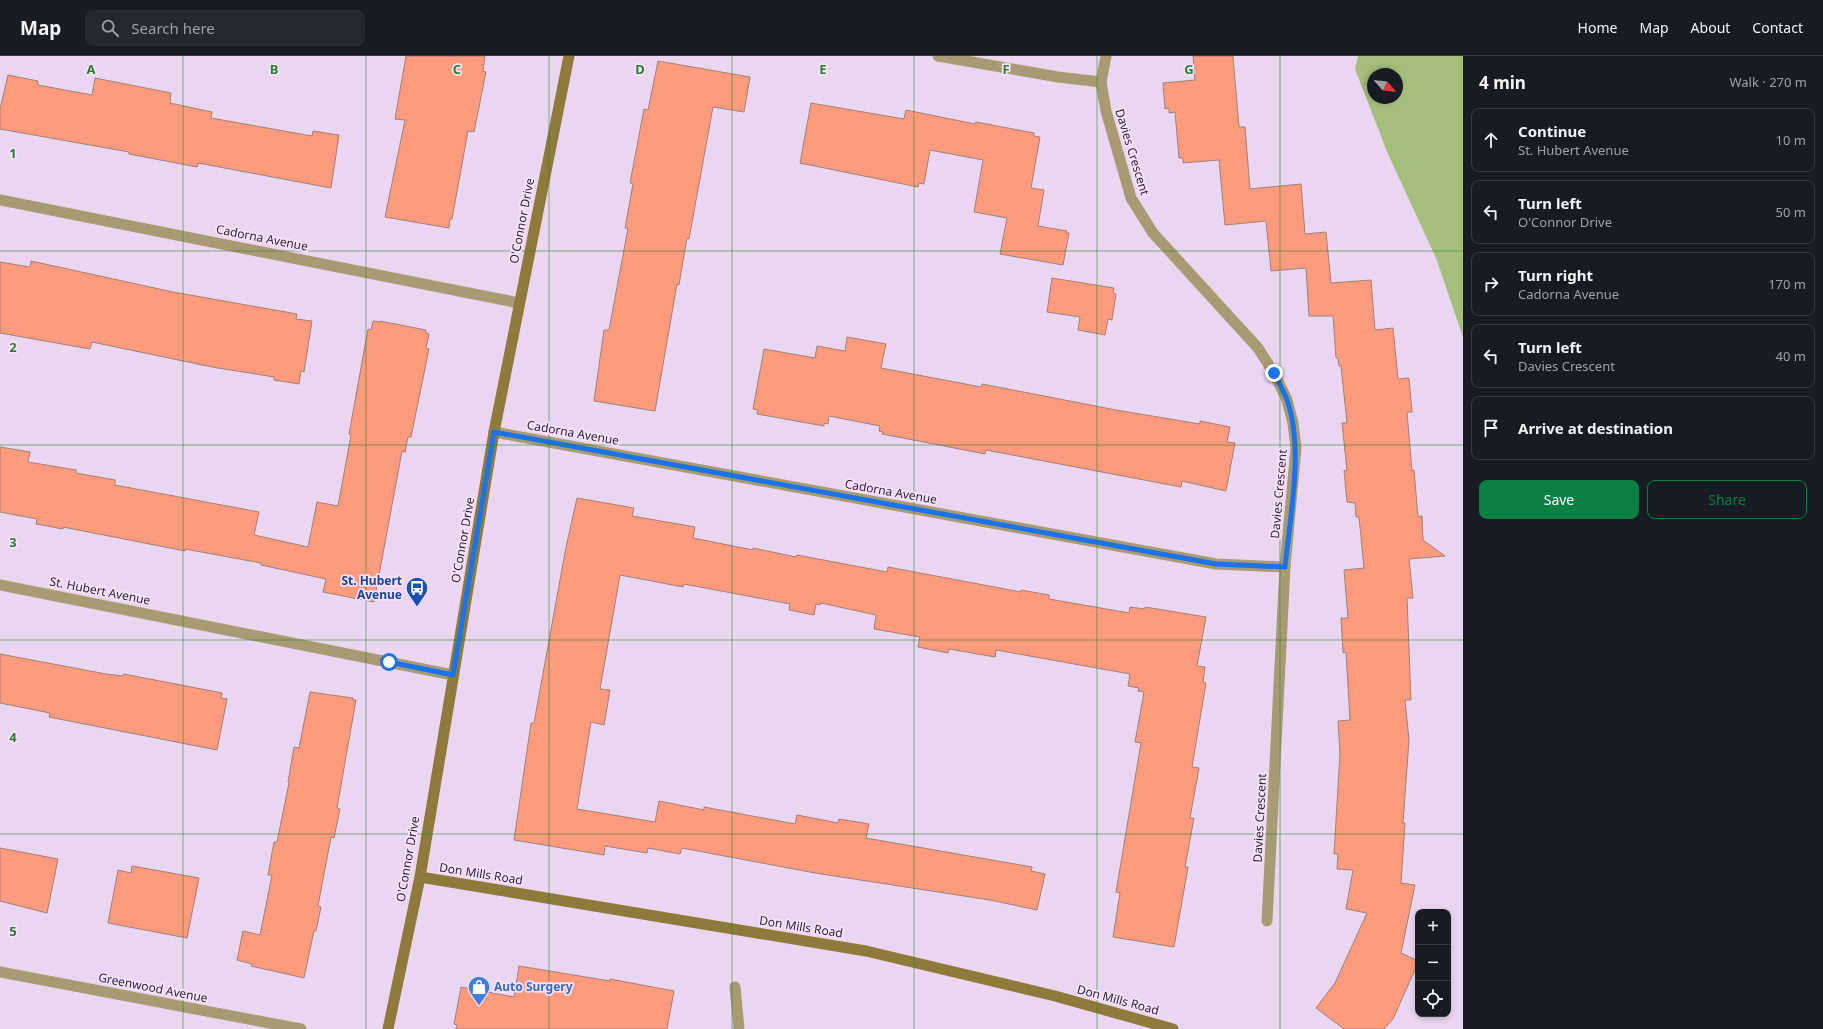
<!DOCTYPE html>
<meta charset="utf-8">
<style>
body{margin:0;font-family:"Noto Sans",sans-serif;background:#242831;color:#f1f3f6}
.controls{position:absolute;right:12px;bottom:12px;display:grid;overflow:hidden;border-radius:8px;box-shadow:0 2px 6px #0003}
.controls button{width:36px;height:36px;display:grid;place-items:center;padding:0;border:0;border-bottom:1px solid #363941;background:#171b24;color:#f1f3f6;font:20px sans-serif}
.compass{position:absolute;left:1367px;top:12px;width:36px;height:36px;border-radius:50%;background:#171b24;box-shadow:0 2px 6px #0003;rotate:117deg}
.stop{position:absolute;width:12px;height:12px;margin:-9px;border:3px solid #1a73e8;border-radius:50%;background:#fff}
.stop.end{background:#1a73e8;border-color:#fff;box-shadow:0 1px 4px #0008}
.list{margin:0;padding:0;list-style:none}
h2{display:flex;justify-content:space-between;align-items:center;height:52px;margin:0;padding:0 16px;font-size:17px}
h2 small{font-size:13px;font-weight:400;color:#9ea1a6}
.list li{display:grid;grid-template-columns:26px 1fr auto;gap:12px;align-items:center;box-sizing:border-box;height:64px;margin:0 8px 8px;padding:0 8px;border:1px solid #363941;border-radius:8px}
.list b{display:block;font-size:15px;white-space:nowrap}
.list p{margin:0;font-size:13px;white-space:nowrap;color:#9ea1a6}
.list em{font-size:13px;font-style:normal;color:#9ea1a6}
.actions{display:flex;gap:8px;padding:12px 16px}
.actions a{flex:1;padding:9px 0;border:1px solid #0b8043;border-radius:8px;text-align:center;font-size:14px;color:#0b8043}
.actions .main{background:#0b8043;color:#fff}
.icon{flex:none;width:22px;height:22px;fill:none;stroke:currentColor;stroke-width:2;stroke-linecap:round;stroke-linejoin:round}
.map{position:relative;flex:none;width:1463px;height:973px;overflow:hidden}
header{display:flex;align-items:center;gap:24px;box-sizing:border-box;height:56px;padding:0 20px;background:#171b24;border-bottom:1px solid #363941}
header strong{font-size:19px}
nav{display:flex;gap:22px;margin-inline-start:auto;font-size:14px}
.search{width:280px;height:36px;background:#242831;display:flex;align-items:center;gap:10px;box-sizing:border-box;padding:0 14px;border-radius:8px;color:#9ea1a6;font-size:15px}
main{display:flex}
aside{flex:1;background:#171b24}
.map>svg:first-child{display:block}
</style>
<header>
<strong>Map</strong>
<div class="search"><svg class="icon" aria-label="search" viewBox="0 0 24 24"><circle cx="10" cy="10" r="6"/><path d="M15 15l6 6"/></svg>Search here</div>
<nav><a>Home</a><a>Map</a><a>About</a><a>Contact</a></nav>
</header>
<main>
<div class="map">
<svg width="1463" height="973" viewBox="0 0 1463 973">
<rect width="100%" height="100%" fill="#ebd6f1"/>
<path fill="#a5be7d" fill-rule="evenodd" d="M1358 0H1463V281L1436 202 1388 98 1355 13ZM1373 18H1397V42H1373Z"/>
<g fill="#fe9a7e" stroke="#a28077">
<polygon points="406,0 485,0 483,15 486,16 474,76 468,75 452,163 450,163 449,172 385,161 405,64 395,63"/>
<polygon points="1193,0 1233,0 1239,71 1245,71 1250,133 1301,128 1305,178 1326,176 1331,227 1371,224 1375,274 1393,272 1398,323 1409,322 1412,356 1407,356 1412,415 1414,414 1418,461 1422,460 1423,484 1445,500 1409,503 1413,542 1407,542 1411,644 1405,644 1409,684 1403,767 1405,767 1401,827 1415,829 1401,897 1418,905 1418,907 1393,963 1384,973 1344,973 1316,952 1335,927 1367,857 1346,853 1353,814 1337,813 1338,798 1334,798 1340,697 1338,665 1350,664 1346,596 1343,597 1341,562 1348,562 1344,514 1364,512 1359,461 1356,461 1355,447 1347,446 1344,415 1347,414 1342,367 1347,367 1341,310 1339,310 1338,302 1336,302 1333,260 1309,260 1306,212 1271,215 1266,165 1225,169 1219,104 1183,107 1183,102 1179,102 1175,56 1169,57 1169,52 1165,53 1163,27 1195,24"/>
<polygon points="658,5 750,21 744,56 713,51 689,183 687,182 679,229 677,228 655,355 594,345 604,274 609,274 628,172 625,172 633,128 630,127 644,53 648,54"/>
<polygon points="8,19 38,25 38,29 92,39 95,22 171,37 170,47 212,56 211,62 312,80 313,75 339,79 331,132 198,107 197,111 129,98 129,96 0,73 0,53"/>
<polygon points="811,47 904,63 906,54 975,68 976,66 1034,77 1034,80 1040,81 1031,132 1044,134 1038,170 1067,175 1066,177 1069,177 1063,209 1000,198 1007,162 974,156 983,104 930,94 924,128 919,127 918,131 800,107"/>
<polygon points="31,205 173,236 297,258 296,263 312,265 304,316 301,315 299,328 274,324 274,321 212,311 92,286 90,293 0,277 0,206 30,211"/>
<polygon points="1052,222 1114,232 1113,237 1116,238 1112,264 1108,263 1105,279 1078,274 1080,261 1047,256"/>
<polygon points="373,265 380,266 380,265 426,274 426,277 429,278 426,292 429,293 411,381 408,381 405,396 402,395 374,546 323,536 326,523 261,509 261,507 185,493 185,495 63,471 63,473 36,468 37,463 0,456 0,391 30,396 28,406 76,414 76,417 115,424 115,429 259,456 254,479 308,491 317,446 338,450 351,379 349,378 368,273 371,274"/>
<polygon points="847,281 886,288 881,312 981,331 982,328 1116,354 1200,368 1200,365 1230,371 1227,386 1235,387 1226,435 1182,425 1181,431 986,394 985,398 929,387 882,378 883,376 879,375 880,370 829,360 828,368 824,367 824,370 757,358 758,354 753,353 764,293 815,302 817,290 845,295"/>
<polygon points="577,442 634,452 632,460 695,471 693,482 753,494 753,492 796,501 797,499 887,516 888,511 1021,536 1021,534 1049,539 1049,543 1129,557 1130,551 1145,553 1145,551 1206,561 1197,610 1205,611 1203,626 1206,627 1192,711 1199,712 1190,762 1194,762 1185,811 1188,811 1174,891 1113,881 1120,837 1116,836 1141,687 1135,686 1144,636 1138,635 1139,632 1128,630 1130,618 996,594 995,601 949,593 948,597 918,591 920,581 874,573 876,559 821,547 820,549 816,548 814,559 789,554 790,548 684,528 683,531 620,519 600,633 610,634 604,669 591,666 577,753 655,766 659,745 704,754 704,751 795,768 797,759 838,767 839,763 869,768 866,782 1032,811 1031,815 1045,818 1037,854 990,844 815,817 682,792 680,798 648,792 647,797 605,790 604,799 514,784 531,667 534,667 566,491"/>
<polygon points="0,598 106,618 123,620 124,618 222,637 221,642 227,643 217,694 49,661 50,657 0,647"/>
<polygon points="310,636 353,642 353,644 356,644 337,752 340,753 334,782 331,781 318,850 321,851 316,875 314,875 304,922 251,910 252,908 237,904 243,875 260,879 272,819 268,819 274,786 277,786 289,727 288,726 294,691 299,692"/>
<polygon points="0,792 58,803 47,857 0,845"/>
<polygon points="132,810 199,822 187,882 108,867 118,814 131,817"/>
<polygon points="519,910 610,925 610,923 674,935 667,973 456,973 457,969 454,968 461,931 514,941"/>
</g>
<g fill="none" stroke-linecap="round" stroke-linejoin="round">
<g stroke="#a89b73" stroke-width="11">
<polyline points="938,0 1058,21 1101,26"/>
<polyline points="1106,0 1101,26 1106,55 1131,142 1153,177 1258,292 1274,317 1287,344 1293,367 1296,392 1285,511 1267,865"/>
<polyline points="0,144 519,247"/>
<polyline points="494,376 1216,508 1285,511"/>
<polyline points="0,529 453,619"/>
<polyline points="735,931 739,973"/>
</g>
<polyline stroke="#a89b73" stroke-width="11" points="0,916 301,973"/>
<g stroke="#8e7a3b" stroke-width="11">
<polyline points="420,821 866,895 1055,940 1173,973"/>
<polyline points="388,973 420,821 494,376 569,0"/>
</g>
</g>
<g fill="none" stroke-linecap="round" stroke-linejoin="round">
<path stroke="#1a73e8" stroke-width="5" d="M389 606 453 619 494 376 1216 508 1285 511C1290 461 1304 391 1287 344 1284 335 1278 326 1274 317"/>
</g>
<path fill="none" stroke="#277f2e" stroke-width="1" stroke-opacity="0.55" d="M183 0V973M366 0V973M549 0V973M732 0V973M914 0V973M1097 0V973M1280 0V973M0 195H1463M0 389H1463M0 584H1463M0 778H1463"/>
<defs>
<g id="bus-pin" transform="scale(1.15)"><path d="M0 17L-7.5 6A9.5 9.5 0 1 1 7.5 6Z" fill="#1a4fb4" stroke="#f8e3ff"/><path d="M-5-6H5V4H4V6H2V4H-2V6H-4V4H-5ZM-3.5-4V0h7V-4ZM-3.5 1.2v1.5H-2V1.2ZM2 1.2v1.5H3.5V1.2Z" fill="#fff"/></g>
<g id="shop-pin" transform="scale(1.15)"><path d="M0 17L-7.5 6A9.5 9.5 0 1 1 7.5 6Z" fill="#3f7fe0" stroke="#f8e3ff"/><path d="M-5-2.5h2.3a2.7 3.5 0 0 1 5.4 0H5L5.5 6h-11ZM-1.5-2.5h3a1.5 2.3 0 0 0-3 0Z" fill="#fff"/></g>
</defs>
<g fill-rule="evenodd">
<use href="#bus-pin" x="417" y="532"/>
<use href="#shop-pin" x="479" y="931"/>
</g>
<g text-anchor="middle" stroke-width="3.5" stroke-linejoin="round" paint-order="stroke">
<g font-size="12" fill="#2d252f" stroke="#f8e3ff">
<text transform="translate(1132 96) rotate(73)" y="4">Davies Crescent</text>
<text transform="translate(522 165) rotate(-79)" y="4">O'Connor Drive</text>
<text transform="translate(262 182) rotate(11)" y="4">Cadorna Avenue</text>
<text transform="translate(573 377) rotate(10)" y="4">Cadorna Avenue</text>
<text transform="translate(891 436) rotate(10)" y="4">Cadorna Avenue</text>
<text transform="translate(1279 438) rotate(-85)" y="4">Davies Crescent</text>
<text transform="translate(463 484) rotate(-80)" y="4">O'Connor Drive</text>
<text transform="translate(100 535) rotate(11)" y="4">St. Hubert Avenue</text>
<text transform="translate(1260 762) rotate(-87)" y="4">Davies Crescent</text>
<text transform="translate(408 803) rotate(-80)" y="4">O'Connor Drive</text>
<text transform="translate(481 818) rotate(9)" y="4">Don Mills Road</text>
<text transform="translate(801 871) rotate(9)" y="4">Don Mills Road</text>
<text transform="translate(153 932) rotate(11)" y="4">Greenwood Avenue</text>
<text transform="translate(1118 944) rotate(15)" y="4">Don Mills Road</text>
</g>
<g font-size="12" font-weight="bold" fill="#164399" stroke="#f8e3ff" text-anchor="end">
<text x="402" y="529">St. Hubert<tspan x="402" dy="14">Avenue</tspan></text>
</g>
<g font-size="12" font-weight="bold" fill="#366cbe" stroke="#f8e3ff" text-anchor="start">
<text x="494" y="935">Auto Surgery</text>
</g>
</g>
<g font-size="13" text-anchor="middle" font-weight="bold" fill="#277f2e" stroke="#f8e3ff" stroke-width="3.5" stroke-linejoin="round" paint-order="stroke">
<text x="91" y="18">A</text>
<text x="274" y="18">B</text>
<text x="457" y="18">C</text>
<text x="640" y="18">D</text>
<text x="823" y="18">E</text>
<text x="1006" y="18">F</text>
<text x="1189" y="18">G</text>
<text x="13" y="102">1</text>
<text x="13" y="296">2</text>
<text x="13" y="491">3</text>
<text x="13" y="686">4</text>
<text x="13" y="880">5</text>
</g>
</svg>
<div class="controls">
<button>+</button>
<button>−</button>
<button><svg class="icon" aria-label="locate" viewBox="0 0 24 24"><circle cx="12" cy="12" r="6"/><path d="M12 2v4M12 18v4M2 12h4M18 12h4"/></svg></button>
</div>
<svg class="compass" viewBox="-18 -18 36 36"><path d="M0-13l5 13h-10z" fill="#e53935"/><path d="M0 13l5-13h-10z" fill="#9ea1a6"/></svg>
<div class="stop" style="left:389px;top:606px"></div>
<div class="stop end" style="left:1274px;top:317px"></div>
</div>
<aside>
<h2>4 min<small>Walk · 270 m</small></h2>
<ul class="list">
<li><svg class="icon" aria-label="ahead" viewBox="0 0 24 24"><path d="M12 20V5M6 11l6-6 6 6"/></svg><div><b>Continue</b><p>St. Hubert Avenue</p></div><em>10 m</em></li>
<li><svg class="icon" aria-label="left" viewBox="0 0 24 24"><path d="M17 20v-9H6M10 6l-5 5 5 5"/></svg><div><b>Turn left</b><p>O'Connor Drive</p></div><em>50 m</em></li>
<li><svg class="icon" aria-label="right" viewBox="0 0 24 24"><path d="M7 20v-9h11M14 6l5 5-5 5"/></svg><div><b>Turn right</b><p>Cadorna Avenue</p></div><em>170 m</em></li>
<li><svg class="icon" aria-label="left" viewBox="0 0 24 24"><path d="M17 20v-9H6M10 6l-5 5 5 5"/></svg><div><b>Turn left</b><p>Davies Crescent</p></div><em>40 m</em></li>
<li><svg class="icon" aria-label="arrive" viewBox="0 0 24 24"><path d="M6 21V4h12l-3 4 3 4H6"/></svg><div><b>Arrive at destination</b></div></li>
</ul>
<div class="actions"><a class="main">Save</a><a>Share</a></div>
</aside>
</main>
